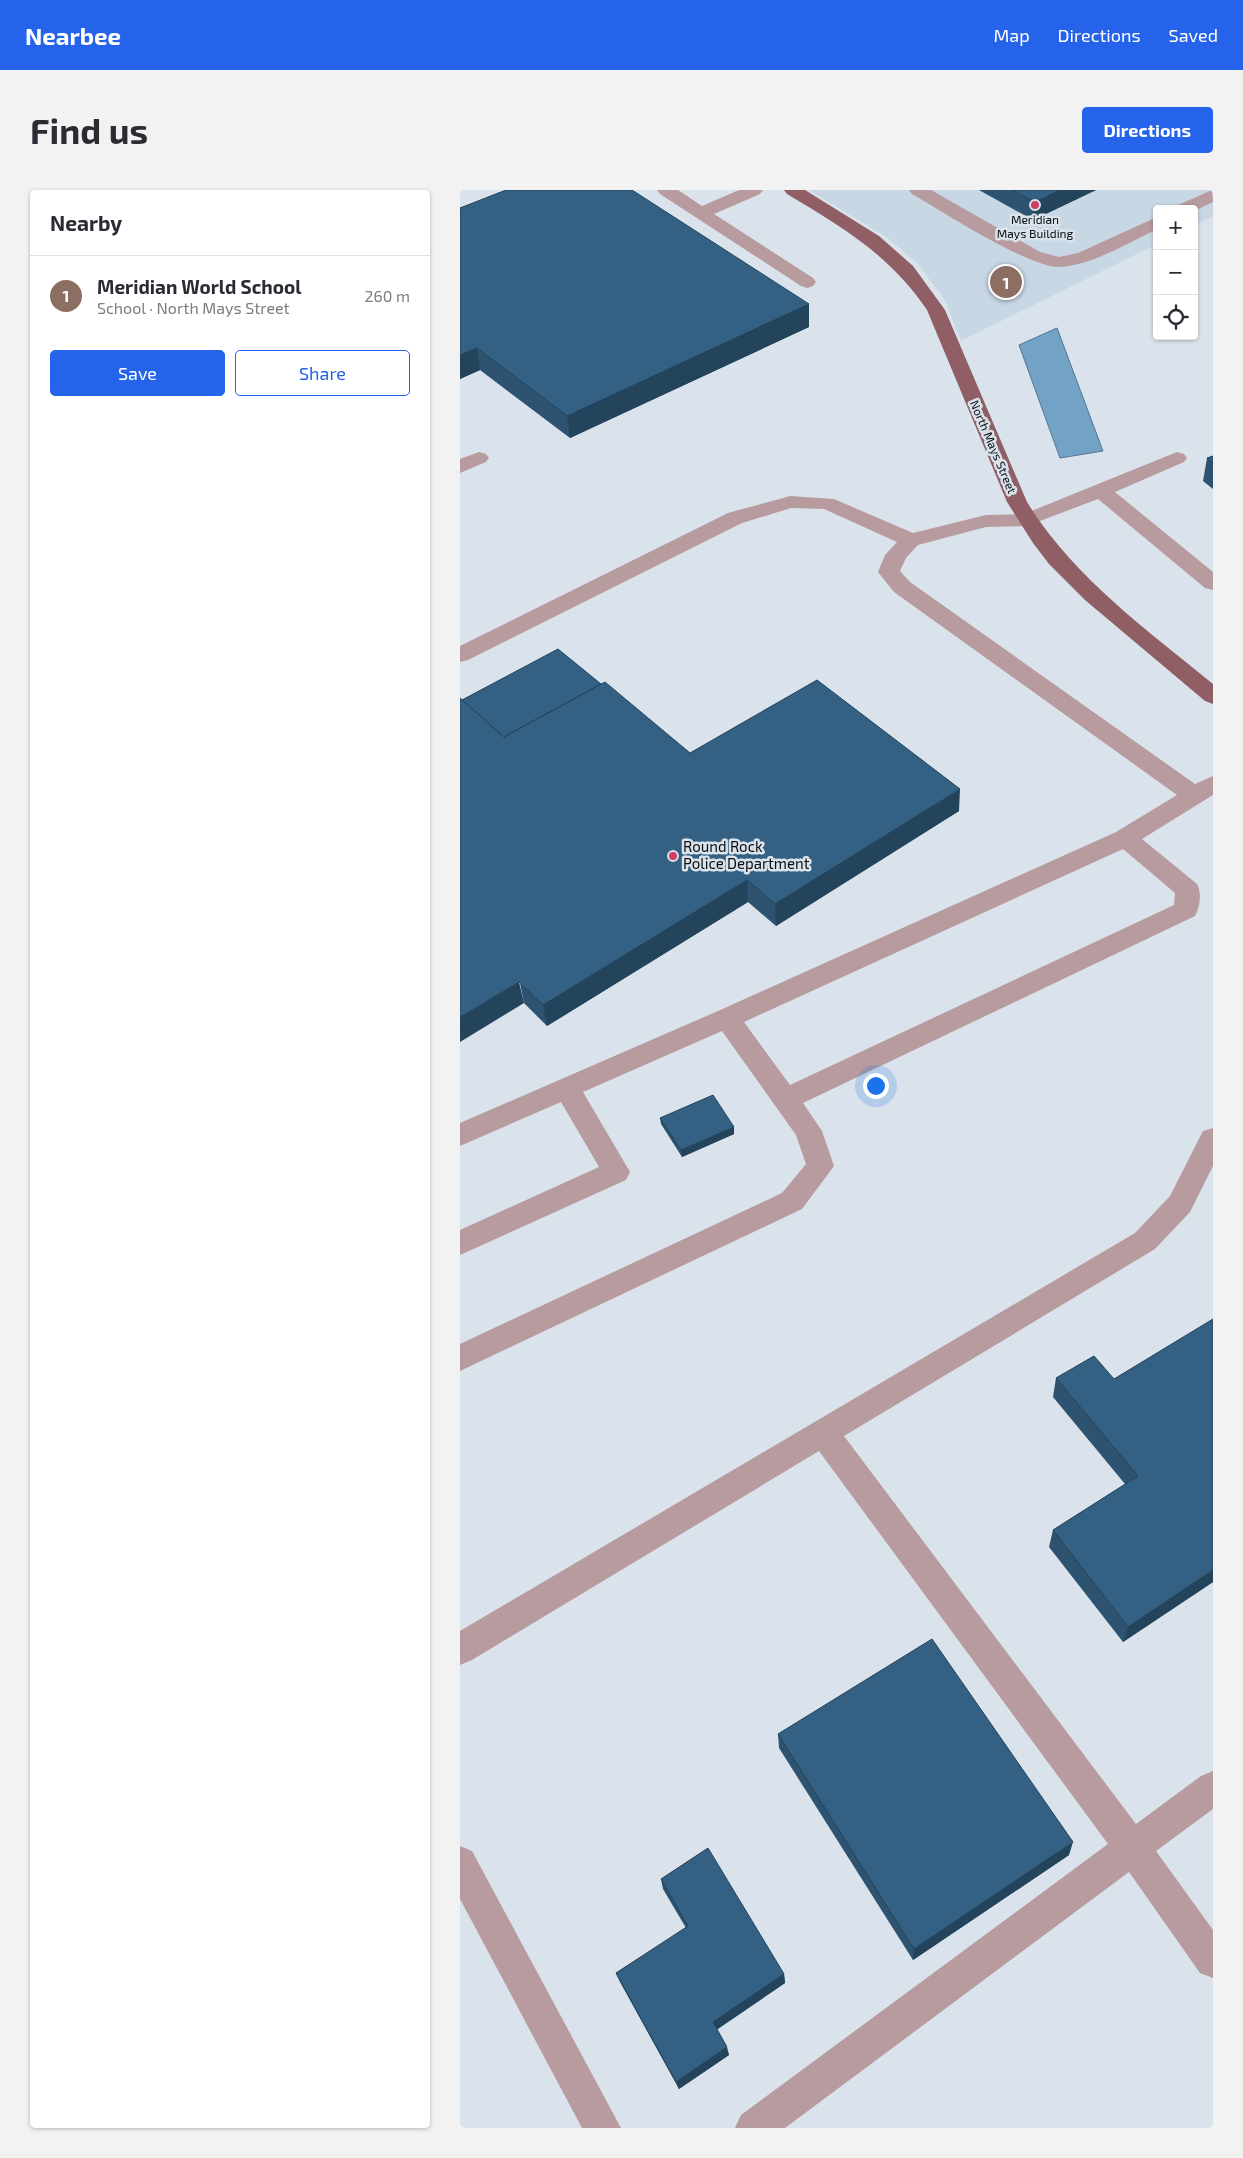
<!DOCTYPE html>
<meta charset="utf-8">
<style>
body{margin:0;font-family:"Exo 2",sans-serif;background:#f2f2f3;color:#2b2b33}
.controls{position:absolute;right:15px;top:15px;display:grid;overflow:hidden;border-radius:5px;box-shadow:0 1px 4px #0004}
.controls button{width:45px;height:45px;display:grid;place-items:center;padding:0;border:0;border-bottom:1px solid #e1e1e2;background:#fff;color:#2b2b33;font:25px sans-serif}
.you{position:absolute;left:415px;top:895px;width:18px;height:18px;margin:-12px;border:4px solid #fff;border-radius:50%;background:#1a73e8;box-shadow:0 0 0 8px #1a73e833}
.badge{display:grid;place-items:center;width:32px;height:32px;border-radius:50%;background:#2563eb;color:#fff;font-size:16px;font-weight:700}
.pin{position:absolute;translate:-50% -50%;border:2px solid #fff;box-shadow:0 1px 5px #0006}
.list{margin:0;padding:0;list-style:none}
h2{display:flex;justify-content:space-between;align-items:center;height:65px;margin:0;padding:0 20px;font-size:21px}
h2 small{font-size:16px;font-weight:400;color:#7c7c81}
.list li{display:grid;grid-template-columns:32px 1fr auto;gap:15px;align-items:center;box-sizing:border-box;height:80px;padding:0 20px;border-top:1px solid #e1e1e2}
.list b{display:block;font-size:19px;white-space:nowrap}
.list p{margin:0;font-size:16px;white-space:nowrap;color:#7c7c81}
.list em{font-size:16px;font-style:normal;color:#7c7c81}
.actions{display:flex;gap:10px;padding:15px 20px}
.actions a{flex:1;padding:11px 0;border:1px solid #2563eb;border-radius:5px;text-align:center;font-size:18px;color:#2563eb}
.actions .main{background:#2563eb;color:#fff}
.icon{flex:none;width:28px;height:28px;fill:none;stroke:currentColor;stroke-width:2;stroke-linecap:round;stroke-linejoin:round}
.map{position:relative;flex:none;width:753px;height:1938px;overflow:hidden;border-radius:5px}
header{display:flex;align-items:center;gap:30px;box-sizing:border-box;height:70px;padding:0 25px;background:#2563eb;color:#fff}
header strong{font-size:24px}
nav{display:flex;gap:28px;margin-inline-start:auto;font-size:18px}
.intro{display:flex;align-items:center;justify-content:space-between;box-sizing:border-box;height:120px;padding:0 30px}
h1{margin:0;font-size:35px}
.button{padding:12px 22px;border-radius:5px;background:#2563eb;color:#fff;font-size:18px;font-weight:700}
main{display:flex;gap:30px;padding:0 30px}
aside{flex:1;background:#fff;border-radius:5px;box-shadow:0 1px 4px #0004}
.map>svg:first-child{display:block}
</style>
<header>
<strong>Nearbee</strong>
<nav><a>Map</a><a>Directions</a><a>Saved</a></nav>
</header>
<div class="intro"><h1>Find us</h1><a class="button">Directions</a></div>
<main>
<aside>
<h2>Nearby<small></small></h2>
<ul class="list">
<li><span class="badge" style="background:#8d6e63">1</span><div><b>Meridian World School</b><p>School · North Mays Street</p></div><em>260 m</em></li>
</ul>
<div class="actions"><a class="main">Save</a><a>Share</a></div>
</aside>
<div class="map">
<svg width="753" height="1938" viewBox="0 0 753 1938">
<rect width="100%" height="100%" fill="#dae3eb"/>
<polygon fill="#c8d7e4" points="349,0 753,0 753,26 734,35 734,19 697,19 697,54 501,151 485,110 458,74 428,48"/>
<polygon fill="#73a2c7" stroke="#537590" points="597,138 643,261 600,268 559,155"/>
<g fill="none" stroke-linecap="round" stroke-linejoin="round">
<g fill="#b79b9e" fill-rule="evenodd">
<polygon points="197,0 218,0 242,16 279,0 303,0 300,4 254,24 353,88 356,92 353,96 347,98 341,96 200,4"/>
<path d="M449 0H471L580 62 599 67 618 63 697 27V39C666 54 636 73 602 77 572 80 482 21 452 4Z"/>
<polygon points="752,0 753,12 734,21 734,19 715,19 718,15"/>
<polygon points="19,262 26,264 29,268 26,272 0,283 0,269"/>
<path d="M717 262 724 264 727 268 724 272 655 302 753 382V400L745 398 638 309 567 336 526 337 458 355 446 368 440 381 450 392 735 594 753 586V605L682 649 737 694C742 703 740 717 735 726L343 913 362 941 374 976 342 1019 0 1181V1154L322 1003 346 974 336 945 262 841 123 902 170 982 166 990 0 1065V1040L139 977 101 912 0 956V933L258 821 656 642 717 605 434 402 418 382 425 365 437 352 364 319 331 318 282 333 8 470 0 472V456L268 323 323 308 330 306 374 309 453 343 526 325 564 324ZM663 659 715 703 714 715 330 895 284 832Z"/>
<polygon points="753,938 753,976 730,1022 695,1059 384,1246 676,1634 741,1586 753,1581 753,1619 696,1661 753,1740 753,1788 740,1783 669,1682 325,1938 275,1938 281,1925 648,1654 359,1261 12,1470 0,1475 0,1441 675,1043 710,1006 743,941"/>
<polygon points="0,1656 12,1661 161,1938 122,1938 0,1709"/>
</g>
<path fill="#8f5f65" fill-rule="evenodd" d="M324 0H345L419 46 453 76 485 120 567 312C613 387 686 439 753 494V514L745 511 625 410 589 374 573 353 547 312 467 120C430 65 382 37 327 4Z"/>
</g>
<g fill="#2d5371">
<polygon points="519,0 636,0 573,30"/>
<polygon points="0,18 349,114 349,137 110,248 20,180 0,189"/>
<polygon points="753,266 753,299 743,291 747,268"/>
<polygon points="141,494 230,563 499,621 316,736 288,712 87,836 64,813 2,510"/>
<polygon points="200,928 274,944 222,967 201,934"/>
<polygon points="634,1166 753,1392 663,1452 589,1357 593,1340 665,1294 593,1207 596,1188"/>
<polygon points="318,1544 609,1665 453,1770 319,1558"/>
<polygon points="201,1689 324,1784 325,1793 257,1839 269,1865 219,1899 160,1792 156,1783 226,1738 203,1699"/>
</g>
<g fill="#24445c">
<polygon points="600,0 636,0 573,30 575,12"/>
<polygon points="349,114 349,137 110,248 107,226"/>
<polygon points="17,158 20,180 0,189 0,165"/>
<polygon points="500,599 499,621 316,736 315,714"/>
<polygon points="287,690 288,712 87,836 83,815"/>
<polygon points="59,792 64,813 0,852 0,827"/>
<polygon points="274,937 274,944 222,967 221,960"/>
<polygon points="753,1380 753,1392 663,1452 668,1437"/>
<polygon points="613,1652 609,1665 453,1770 454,1759"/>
<polygon points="324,1784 325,1793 255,1841 253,1832"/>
<polygon points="267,1857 269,1865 219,1899 216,1892"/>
</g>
<g fill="#346183" stroke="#24445c">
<polygon points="46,0 172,0 349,114 107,226 17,158 0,165 0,18"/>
<polygon points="553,0 600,0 575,12"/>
<polygon points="753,266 753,273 747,268"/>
<polygon points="98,459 141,494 44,547 2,510"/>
<polygon points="357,490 500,599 315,714 287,690 83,815 59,792 0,827 0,508 44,547 145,492 230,563"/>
<polygon points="253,905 274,937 221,960 200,928"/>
<polygon points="753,1129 753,1380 668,1437 593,1340 678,1286 596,1188 634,1166 654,1189"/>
<polygon points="472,1449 613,1652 454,1759 318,1544"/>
<polygon points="248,1658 324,1784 253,1832 267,1857 216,1892 156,1783 228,1736 201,1689"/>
</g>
<g fill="#cf3f62" stroke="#dae3eb" stroke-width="2">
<circle cx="575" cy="15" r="5"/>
<circle cx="213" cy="666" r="5"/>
</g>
<g text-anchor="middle" stroke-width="5" stroke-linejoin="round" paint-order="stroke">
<g font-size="12" fill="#090d0f" stroke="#dae3eb">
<text x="575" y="34">Meridian<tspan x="575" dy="14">Mays Building</tspan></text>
</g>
<g font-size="12" fill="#090d0f" stroke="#dae3eb">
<text transform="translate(533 257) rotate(67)" y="4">North Mays Street</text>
</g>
<g font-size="15" fill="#090d0f" stroke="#dae3eb" text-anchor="start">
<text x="223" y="662">Round Rock<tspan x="223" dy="17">Police Department</tspan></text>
</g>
</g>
</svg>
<div class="controls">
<button>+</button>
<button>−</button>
<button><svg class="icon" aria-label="locate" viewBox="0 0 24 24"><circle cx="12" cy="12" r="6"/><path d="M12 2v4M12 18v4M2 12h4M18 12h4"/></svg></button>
</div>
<div class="you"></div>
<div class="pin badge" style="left:546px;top:92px;background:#8d6e63">1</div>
</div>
</main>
